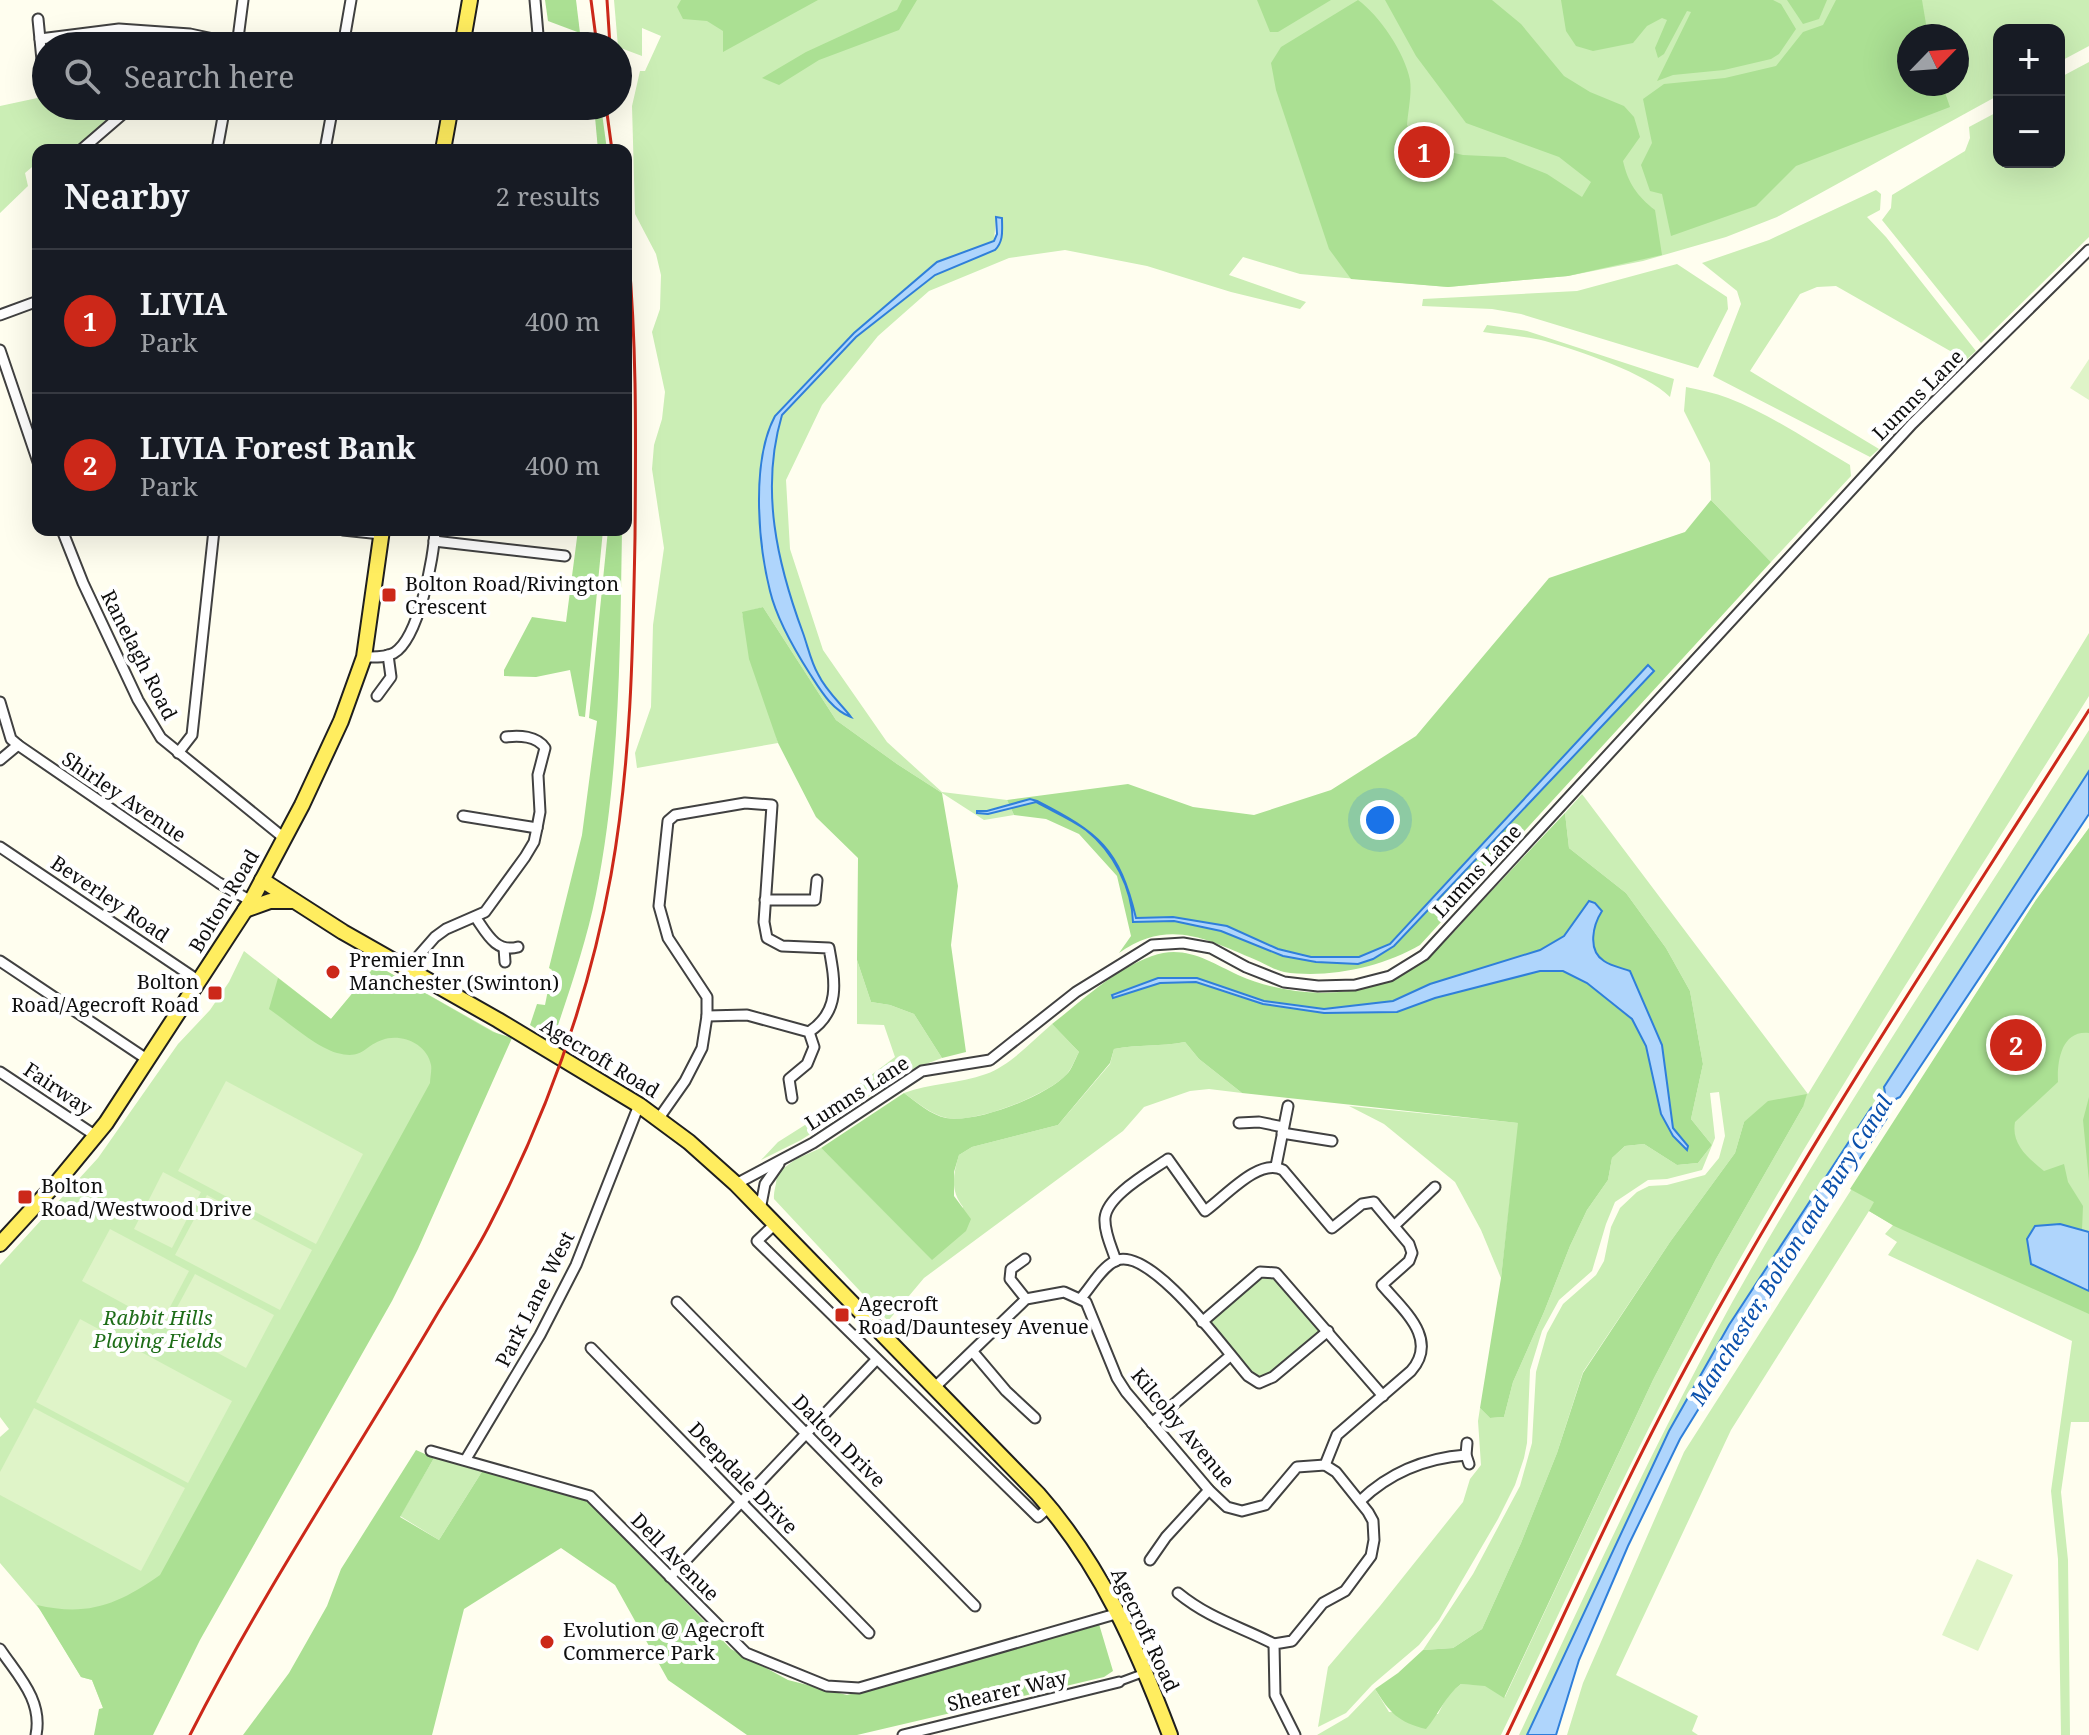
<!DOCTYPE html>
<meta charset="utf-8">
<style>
body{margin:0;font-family:"Noto Serif",serif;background:#20242c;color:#f1f3f6}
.controls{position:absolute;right:24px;top:24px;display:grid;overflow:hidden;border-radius:16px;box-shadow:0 8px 32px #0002}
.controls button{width:72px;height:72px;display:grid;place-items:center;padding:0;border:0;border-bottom:2px solid #363941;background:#171b24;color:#f1f3f6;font:40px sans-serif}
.compass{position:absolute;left:1897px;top:24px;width:72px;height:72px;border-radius:50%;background:#171b24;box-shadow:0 8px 32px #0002;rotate:65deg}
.you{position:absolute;left:1380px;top:820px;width:28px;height:28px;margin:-20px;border:6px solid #fff;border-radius:50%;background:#1a73e8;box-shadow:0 0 0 12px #1a73e833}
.badge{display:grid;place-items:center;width:52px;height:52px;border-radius:50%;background:#cc2819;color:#fff;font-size:26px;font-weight:700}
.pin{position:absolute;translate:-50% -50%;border:4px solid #fff;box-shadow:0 2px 8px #0006}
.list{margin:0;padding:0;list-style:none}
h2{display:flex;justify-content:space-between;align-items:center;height:104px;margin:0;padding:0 32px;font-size:34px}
h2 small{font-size:26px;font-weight:400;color:#9ea1a6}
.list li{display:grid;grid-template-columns:52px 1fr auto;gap:24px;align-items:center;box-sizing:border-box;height:144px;padding:0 32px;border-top:2px solid #363941}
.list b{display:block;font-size:30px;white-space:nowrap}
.list p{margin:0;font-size:26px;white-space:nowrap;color:#9ea1a6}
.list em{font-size:26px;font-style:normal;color:#9ea1a6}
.icon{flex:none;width:44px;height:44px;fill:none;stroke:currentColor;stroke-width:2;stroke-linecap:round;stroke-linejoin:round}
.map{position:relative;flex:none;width:2089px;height:1735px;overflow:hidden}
.search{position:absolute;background:#171b24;box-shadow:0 8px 32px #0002;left:32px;top:32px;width:600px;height:88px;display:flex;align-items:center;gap:20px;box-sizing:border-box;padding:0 28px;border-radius:44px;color:#9ea1a6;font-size:30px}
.panel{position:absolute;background:#171b24;box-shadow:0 8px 32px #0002;left:32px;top:144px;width:600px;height:392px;border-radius:16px}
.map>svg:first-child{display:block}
</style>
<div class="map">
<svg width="2089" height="1735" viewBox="0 0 2089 1735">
<rect width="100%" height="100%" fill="#fffeef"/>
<g fill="#cbeeb5" fill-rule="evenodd">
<path d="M614 0H2089V46L2059 62V30H1999V95L1777 217 1726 237 1643 261 1568 276 1448 287 1300 274 1243 257 1229 275 1306 302 1300 309 1231 292 1147 266 1065 250 1009 258 929 291 878 336 822 405 786 480 790 549 823 650 887 742 942 792 1007 800 1014 815 984 820 897 764 836 720 763 607 742 613 778 743 637 768 635 753 651 707 653 625 664 548 652 469 654 445 662 419 665 392 652 332 660 309 661 275 656 254 635 214 632 106 640 71H645L661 36 642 28V56L618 47ZM1909 36H1957V84H1909ZM996 218H1002C1002 230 1003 241 995 250L935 275 856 337 782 415C760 489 776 563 803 633 807 647 811 661 818 674 826 690 841 705 851 717 832 710 821 691 810 674 794 649 777 620 770 591 758 543 751 461 775 416L854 333 937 262 994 241Z"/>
<polygon points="117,35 220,46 51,46 61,40"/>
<polygon points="2089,62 2089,237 1981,343 1882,220 1891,208 1892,195 1965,151 1970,138 1969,127 1999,111 1999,162 2059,162 2059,78"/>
<polygon points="46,72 46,106 122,106 73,150 38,150 38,162 25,173 28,186 0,213 0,106 42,97 39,73"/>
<polygon points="1876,190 1881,194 1880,210 1867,217 1886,237 1976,351 1966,360 1836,286 1817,287 1800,294 1750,371 1879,449 1870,457 1713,376 1741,304 1737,291 1702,263 1769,240"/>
<polygon points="1677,264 1727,297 1728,309 1698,368 1521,314 1492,309 1422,306 1423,299 1577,291"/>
<path d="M1487 325 1527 331 1674 379 1670 397C1646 373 1579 351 1545 341 1526 336 1504 335 1483 332Z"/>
<path d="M1686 387C1700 390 1715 393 1728 398 1772 415 1810 442 1850 465L1851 476 1771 562 1711 500 1710 463 1684 411Z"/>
<path d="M2089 633V696C1969 887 1844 1075 1733 1271 1647 1421 1576 1579 1501 1735H1317L1348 1717 1375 1689 1389 1712 1438 1714 1448 1695 1461 1684 1485 1685 1505 1697 1653 1380 1716 1259 1803 1107 1744 1122 1735 1153 1670 1242 1583 1372 1557 1453 1521 1543 1482 1629 1453 1648 1423 1650 1473 1574 1520 1486 1532 1443 1536 1372 1547 1333 1563 1304 1596 1275 1604 1261 1611 1227 1620 1208 1637 1192 1649 1186 1667 1185 1705 1175 1719 1158 1725 1136 1719 1092 1710 1093 1715 1138 1702 1170 1667 1179 1648 1180 1615 1202 1606 1224 1592 1271 1559 1300 1542 1331 1530 1370 1527 1443 1524 1458 1515 1485 1498 1519 1439 1620 1419 1645 1372 1685 1346 1713 1318 1727 1328 1667 1380 1606 1463 1502 1470 1479 1481 1465 1478 1421 1480 1408 1490 1418 1504 1417 1513 1382 1544 1312 1570 1246 1587 1210 1608 1180 1612 1158 1625 1146 1644 1144 1677 1165 1698 1163 1712 1145 1691 1119 1703 1064 1690 991 1666 948 1626 893 1569 848 1565 813 1582 794 1808 1094Z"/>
<path d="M2089 730V771L1884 1086 1885 1093 1877 1104 1871 1108 1729 1325 1669 1431 1527 1735H1519C1593 1578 1665 1419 1751 1269 1857 1085 1976 909 2089 730Z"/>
<polygon points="2089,828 2089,1422 2071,1422 2061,1492 2068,1560 2070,1735 2061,1735 2058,1559 2051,1491 2072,1341 1888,1255 1897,1242 1885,1234 1893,1225 1869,1211 1731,1430 1616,1675 1698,1716 1692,1731 1698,1735 1567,1735 1583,1683 1684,1452 2036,900"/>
<polygon points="244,951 331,1019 376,965 498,1034 103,1708 92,1680 81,1677 42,1612 0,1563 0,1437 9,1429 0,1417 0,1265 98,1158 178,1044 210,1010 229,982"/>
<polygon points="857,960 871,1002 890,1005 914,1014 942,1058 910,1070 801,1140 761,1160 778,1142 854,1094 853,1089 895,1057 884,1025 857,1024"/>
<path d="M1052 1024 1079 1052C1075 1059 1072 1068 1067 1074 1048 1095 975 1124 947 1118 932 1115 916 1102 904 1093 930 1083 959 1084 986 1074 1011 1065 1032 1041 1052 1024Z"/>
<path d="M1185 1042 1199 1059 1242 1093 1209 1089 1190 1091 1144 1107 1123 1131 924 1278 888 1321 774 1199C773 1190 778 1183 776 1174L796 1159 821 1148 932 1259 963 1207C950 1190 953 1175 959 1155L972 1147 1058 1125 1110 1064 1114 1049C1138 1044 1161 1047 1185 1042Z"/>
<polygon points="1349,1106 1519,1123 1501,1278 1481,1230 1455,1182 1384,1124"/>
<polygon points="1271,1273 1325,1331 1283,1367 1258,1381 1205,1322 1262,1275"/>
<polygon points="434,1458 483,1470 439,1540 400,1516"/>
</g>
<g fill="#abe093" fill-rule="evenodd">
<polygon points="545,0 576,0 580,33 548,21"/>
<polygon points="681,0 818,0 723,52 723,31 707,21 683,19 677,7"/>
<polygon points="902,0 917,0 899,30 819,60 779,85 762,78 806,52 897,10"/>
<polygon points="1257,0 1331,0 1278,32 1270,32"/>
<path d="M1358 0C1379 15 1405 53 1410 80 1412 94 1408 111 1407 125L1424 146 1463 155 1505 157 1547 174 1582 197 1591 182 1559 157 1466 123 1416 56 1385 0H1492L1521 24 1564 76 1590 92 1624 106 1634 117 1640 137 1623 161C1628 183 1637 196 1655 210L1662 255 1568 276 1448 287 1351 279 1329 249 1276 90 1271 63 1281 47Z"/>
<polygon points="1561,0 1773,0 1781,4 1796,29 1779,54 1771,59 1724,70 1673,75 1657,81 1691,12 1687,11 1664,54 1658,58 1655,48 1667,20 1662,18 1647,26 1633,43 1593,51 1576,46 1566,31"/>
<polygon points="1787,0 1827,0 1819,19 1803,24"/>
<polygon points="1836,0 1922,0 1928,36 1909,36 1909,84 1942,84 1950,107 1796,166 1756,206 1671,236 1662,194 1650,191 1641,165 1652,143 1643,99 1664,84 1725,78 1776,66 1803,32 1823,25"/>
<polygon points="594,106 601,106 607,150 598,150"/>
<path d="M1711 500 1771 562 1420 945C1383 967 1327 979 1284 972 1275 970 1265 964 1256 960 1206 939 1169 918 1119 953L1131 936 1117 876 1079 834 1046 819 1014 815 1007 800 1128 784 1193 807 1254 815 1331 790 1416 736 1549 578 1685 532ZM1648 665 1653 671 1394 946 1358 964 1316 962 1283 956 1221 931 1174 921 1133 922 1134 918 1173 917 1227 926 1278 949 1311 957H1359L1390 944Z"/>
<polygon points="578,530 603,530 585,717 579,716 570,670 536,677 504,676 504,670 532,617 566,622"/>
<path d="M608 530H622C620 651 620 775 596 894 586 944 569 992 553 1040L530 1025 537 1004 545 1005 552 970 549 968 582 835 597 721 589 718Z"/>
<polygon points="763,607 836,720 897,764 942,793 958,886 951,945 966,1052 942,1058 914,1014 890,1005 871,1002 857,960 858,858 816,817 778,743 749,659 742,612"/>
<path d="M1565 813 1569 848 1626 893 1666 948 1690 991 1703 1064 1691 1119 1712 1145 1698 1163 1677 1165 1644 1144 1625 1146 1612 1158 1608 1180 1587 1210 1570 1246 1544 1312 1513 1382 1504 1417 1490 1418 1480 1408 1501 1278 1518 1123 1242 1093 1199 1059 1185 1042C1161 1047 1138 1044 1114 1049L1110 1063 1058 1125 972 1147 959 1155 954 1172V1196L971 1219 966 1231 932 1260 821 1148 904 1093C916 1102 931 1115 946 1118 975 1124 1047 1096 1067 1074 1072 1069 1075 1059 1079 1052L1052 1024C1083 1000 1115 969 1152 956 1185 944 1210 962 1238 975 1285 996 1343 999 1391 980 1429 965 1455 930 1482 901 1510 872 1537 842 1565 813ZM1589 901 1602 911C1593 925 1587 950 1604 961 1611 966 1622 968 1629 971L1662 1045 1673 1128 1646 1046 1632 1018 1587 982 1563 971H1540L1435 998 1397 1012 1323 1013 1263 1004 1196 982 1160 983 1112 995 1158 978H1197L1264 1001 1324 1009 1393 1001 1430 984 1540 950 1564 936Z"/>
<path d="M2089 828V1033C2061 1030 2057 1062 2058 1082L2015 1122C2011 1144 2028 1158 2044 1171L2064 1164 2068 1182 2083 1206 2082 1230 2060 1224 2031 1264 2089 1291V1314L1894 1226 1869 1211 1874 1202 1850 1189 2036 900Z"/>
<path d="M376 965 493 1032 512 1038 418 1249 392 1301 200 1640 153 1735H94L99 1709 103 1708 92 1680 81 1677 37 1605C88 1617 119 1604 160 1575L430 1083C430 1078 432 1070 431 1065 427 1043 400 1033 382 1040 364 1046 363 1060 337 1053 316 1047 288 1022 269 1009L278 978 331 1019Z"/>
<path d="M1807 1094 1803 1107 1716 1259 1653 1380 1504 1698 1485 1686 1461 1684C1445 1696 1439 1714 1426 1729 1398 1722 1390 1713 1375 1689L1398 1673 1423 1650 1453 1648 1482 1629 1521 1543 1557 1453 1583 1373 1670 1242 1735 1153 1744 1122 1768 1101Z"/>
<polygon points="2089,1097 2089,1181 2083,1120"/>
<polygon points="416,1450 434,1458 400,1517 439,1540 483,1470 586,1498 731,1649 788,1680 847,1695 1099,1624 1113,1671 1104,1677 857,1735 747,1735 668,1680 615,1585 561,1548 464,1609 432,1735 243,1735 289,1673 327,1606 341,1569"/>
</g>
<g fill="#dff4c8">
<polygon points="2089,359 2089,400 2070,388"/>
<polygon points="226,1081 363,1154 316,1244 178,1171"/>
<polygon points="163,1172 201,1192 172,1248 134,1229"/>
<polygon points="207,1195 312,1250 280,1310 175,1255"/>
<polygon points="110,1229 189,1271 161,1324 82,1281"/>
<polygon points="195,1274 274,1315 246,1368 167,1326"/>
<polygon points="80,1319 232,1401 188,1483 36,1402"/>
<polygon points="34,1408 185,1488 141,1571 0,1495 0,1472"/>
<polygon points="1977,1559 2013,1575 1978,1651 1942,1635"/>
</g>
<g fill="#afd5fc" stroke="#2f7fda" stroke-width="2">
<path d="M996 217 1002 218C1002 230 1004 241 995 250L935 275 856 337 782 415C760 489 777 563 803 633 808 647 811 662 818 674 826 691 842 705 851 717 832 710 821 691 810 674 794 649 777 620 770 591 758 543 751 461 775 416L854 333 937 262 994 241 997 234Z"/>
<path d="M1648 665 1654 671 1394 946 1373 959 1358 964 1316 962 1283 956 1221 931 1174 921 1133 922C1132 889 1114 852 1086 830 1071 819 1052 811 1036 802L988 814 977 813V811H987L1030 799 1037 801C1099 833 1119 848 1136 918L1173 917 1227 926 1278 949 1311 957H1359L1390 944Z"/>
<path d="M2089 771V814L1900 1097C1890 1101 1886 1108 1887 1118L1774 1287 1680 1439 1628 1546 1579 1660 1556 1735H1527L1669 1431 1729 1325 1871 1108 1877 1104 1885 1093 1884 1087Z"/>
<path d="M1589 901 1595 903 1602 911C1593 925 1587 950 1604 961 1611 966 1622 968 1630 971L1662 1045 1673 1128 1688 1146 1687 1150 1673 1136 1661 1114 1646 1046 1632 1019 1587 983 1563 971H1540L1435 998 1397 1012 1324 1013 1263 1004 1196 982 1160 983 1113 998 1112 995 1158 978H1197L1264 1001 1324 1009 1393 1001 1430 984 1540 950 1564 936Z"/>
<polygon points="2060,1224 2089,1232 2089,1291 2031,1264 2027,1239 2035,1226"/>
</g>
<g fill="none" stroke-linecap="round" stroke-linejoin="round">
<g stroke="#414141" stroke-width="10">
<polyline id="pedestrian" points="1119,1682 1146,1672"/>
</g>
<g stroke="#414141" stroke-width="13">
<g id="minor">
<polyline points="535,0 539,46"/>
<polyline points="38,19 42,60"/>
<polyline points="40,39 119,29 190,34 237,44"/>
<polyline points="237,46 243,0"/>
<polyline points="343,46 351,0"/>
<polyline points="81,150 132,106"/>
<polyline points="217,150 225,106"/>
<polyline points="325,150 333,106"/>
<polyline points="0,315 38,301"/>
<polyline points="0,350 38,462"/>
<polyline points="62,530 83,583 138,700 161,738 284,838"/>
<polyline points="343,530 381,534"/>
<polyline points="434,541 565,556"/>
<path d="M364 657C374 657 385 658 394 653 419 638 434 557 435 530"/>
<polyline points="377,696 391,677 388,655"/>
<polyline points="0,702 11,739 18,745 219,883 251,901"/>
<polyline points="178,753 192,735 214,530"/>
<polyline points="0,760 18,745"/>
<polyline points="463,816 537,828"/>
<polyline points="0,847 199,981"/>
<polyline points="765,900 815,900 817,880"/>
<path d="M476 918C487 934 496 953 518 947"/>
<polyline points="504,948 505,962"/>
<polyline points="0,961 148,1060"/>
<path d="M407 969 435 937 446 929 485 912 525 857 534 842 537 828 540 812 538 775 545 748C537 736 519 735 506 737"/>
<polyline points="707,1016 747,1015 809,1032 814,1047 807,1064 789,1079 792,1098"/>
<polyline points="0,1072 96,1136"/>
<path d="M659 1118 685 1081 702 1048 707 1016V997L668 938 659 906 668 821 675 815 745 803 772 805 764 922 767 938 782 946 829 948C835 981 841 1011 809 1032"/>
<polyline points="1239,1123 1259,1122 1283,1127"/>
<polyline points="1282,1133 1332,1141"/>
<polyline points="1276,1166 1288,1106"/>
<polyline points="736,1184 813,1143 922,1071 990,1060 1076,992 1152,945 1183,943 1211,948 1246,967 1284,982 1318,986 1355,985 1390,976 1424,955 1912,424 2089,250"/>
<polyline points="760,1210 765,1184 779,1164"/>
<polyline points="774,1225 757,1241 1038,1517 1049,1507"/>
<polyline points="1394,1226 1435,1187"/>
<polyline points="1025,1259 1011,1269 1010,1279 1026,1299"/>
<path d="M1116 1261C1112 1248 1104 1232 1105 1218 1107 1195 1150 1172 1168 1159L1205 1211C1225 1197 1259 1157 1283 1170L1332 1228 1362 1204 1374 1202 1377 1206 1409 1244 1412 1253 1409 1261 1382 1285C1404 1311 1439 1339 1411 1371L1337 1435 1325 1465"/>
<path d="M1081 1298C1091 1287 1101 1268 1115 1261 1150 1244 1227 1352 1248 1376L1259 1383 1273 1377 1328 1331"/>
<polyline points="677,1302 975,1606"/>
<polyline points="1202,1322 1260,1272 1276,1273 1383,1396"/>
<polyline points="591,1348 869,1633"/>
<polyline points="973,1352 1006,1391 1035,1418"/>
<polyline points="934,1388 1026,1299 1064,1292 1086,1302 1117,1378 1126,1392 1209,1490 1227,1507 1242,1511 1265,1505 1297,1467 1325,1465 1336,1472 1368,1512 1373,1521 1374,1540 1371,1556 1345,1591 1323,1603 1292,1641 1274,1644 1275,1695 1295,1735"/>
<polyline points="1152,1423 1230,1356"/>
<polyline points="1467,1443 1466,1455 1469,1464"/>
<polyline points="431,1451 590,1496 746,1653 827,1686 859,1688 1119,1613"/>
<polyline points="466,1459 540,1335 576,1265 639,1105"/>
<path d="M1360 1501C1389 1473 1426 1458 1466 1455"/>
<polyline points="1150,1560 1166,1537 1209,1490"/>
<polyline points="670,1577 876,1360"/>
<path d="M1178 1593C1210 1619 1239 1626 1274 1644"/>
<path d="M0 1649C18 1676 43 1700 36 1735"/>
<polyline points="903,1735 1119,1682"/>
</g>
</g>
<g stroke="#1f1f1f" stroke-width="18">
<g id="primary">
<polyline points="462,46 470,0"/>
<polyline points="443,150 451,106"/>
<path d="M262 880 343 932 498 1020 639 1105 689 1142 736 1184 1038 1494C1101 1565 1137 1648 1170 1735"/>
<polyline points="245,910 270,901 294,901"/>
<polyline points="0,1244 59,1180 106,1123 251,901 302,805 341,721 364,657 382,530"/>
</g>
</g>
<use href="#pedestrian" stroke="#fff" stroke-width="6"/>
<use href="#minor" stroke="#fff" stroke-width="9"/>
<use href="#primary" stroke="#ffed5f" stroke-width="14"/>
<g stroke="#cc2819" stroke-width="3">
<polyline points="591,0 597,46"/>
<polyline points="607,0 610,46"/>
<polyline points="606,106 612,150"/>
<path d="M190 1735C263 1591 354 1456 436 1316 454 1286 473 1257 489 1226 546 1116 589 997 611 875 631 764 633 649 635 537 636 434 637 332 626 229"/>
<path d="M1507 1735C1569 1606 1627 1474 1696 1349 1816 1130 1956 921 2089 710"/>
</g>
</g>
<g fill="#cc2819" stroke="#fff" stroke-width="3">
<rect x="381" y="587" width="16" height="16" rx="4"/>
<circle cx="333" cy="972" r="8"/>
<rect x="207" y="985" width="16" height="16" rx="4"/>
<rect x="17" y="1189" width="16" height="16" rx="4"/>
<rect x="834" y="1307" width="16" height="16" rx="4"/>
<circle cx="547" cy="1642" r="8"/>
</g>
<g text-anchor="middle" stroke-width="8" stroke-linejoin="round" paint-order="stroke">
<g font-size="20" fill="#0e0e0e" stroke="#fff">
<text transform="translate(1918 395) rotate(-45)" y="7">Lumns Lane</text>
<text transform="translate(139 655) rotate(63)" y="7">Ranelagh Road</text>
<text transform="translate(124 797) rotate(34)" y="7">Shirley Avenue</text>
<text transform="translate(1477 871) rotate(-47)" y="7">Lumns Lane</text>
<text transform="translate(110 899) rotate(34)" y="7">Beverley Road</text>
<text transform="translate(224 901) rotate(-59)" y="7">Bolton Road</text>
<text transform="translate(600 1058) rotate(31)" y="7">Agecroft Road</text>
<text transform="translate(58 1089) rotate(34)" y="7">Fairway</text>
<text transform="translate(857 1093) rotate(-33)" y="7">Lumns Lane</text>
<text transform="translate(535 1299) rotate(-63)" y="7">Park Lane West</text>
<text transform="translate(1183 1428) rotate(50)" y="7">Kilcoby Avenue</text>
<text transform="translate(839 1441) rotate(45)" y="7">Dalton Drive</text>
<text transform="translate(743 1478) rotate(46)" y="7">Deepdale Drive</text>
<text transform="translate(675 1557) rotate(45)" y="7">Dell Avenue</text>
<text transform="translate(1145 1630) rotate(65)" y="7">Agecroft Road</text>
<text transform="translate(1007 1691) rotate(-13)" y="7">Shearer Way</text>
</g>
<g font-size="20" fill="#0e0e0e" stroke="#fff" text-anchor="start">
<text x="405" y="591">Bolton Road/Rivington<tspan x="405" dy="23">Crescent</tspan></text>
<text x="349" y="967">Premier Inn<tspan x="349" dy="23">Manchester (Swinton)</tspan></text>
<text x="199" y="989" text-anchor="end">Bolton<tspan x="199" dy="23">Road/Agecroft Road</tspan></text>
<text x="41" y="1193">Bolton<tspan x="41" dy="23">Road/Westwood Drive</tspan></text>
<text x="858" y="1311">Agecroft<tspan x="858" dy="23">Road/Dauntesey Avenue</tspan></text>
<text x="563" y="1637">Evolution @ Agecroft<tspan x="563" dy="23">Commerce Park</tspan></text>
</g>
<g font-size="20" font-style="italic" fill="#1e6d18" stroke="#fff">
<text x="158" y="1325">Rabbit Hills<tspan x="158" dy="23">Playing Fields</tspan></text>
</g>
<g font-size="22" font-style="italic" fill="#0b50ac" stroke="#fff">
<text transform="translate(1791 1250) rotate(-58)" y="8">Manchester, Bolton and Bury Canal</text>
</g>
</g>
</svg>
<div class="controls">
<button>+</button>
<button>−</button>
</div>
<svg class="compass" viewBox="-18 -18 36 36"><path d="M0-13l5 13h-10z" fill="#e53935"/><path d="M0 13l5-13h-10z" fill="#9ea1a6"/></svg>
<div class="you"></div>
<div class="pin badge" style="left:1424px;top:152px">1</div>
<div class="pin badge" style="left:2016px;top:1045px">2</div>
<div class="search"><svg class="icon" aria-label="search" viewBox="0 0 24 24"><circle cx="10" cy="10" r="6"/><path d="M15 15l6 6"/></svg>Search here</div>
<section class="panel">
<h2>Nearby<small>2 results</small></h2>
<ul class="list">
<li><span class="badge">1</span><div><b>LIVIA</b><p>Park</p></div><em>400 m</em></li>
<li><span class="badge">2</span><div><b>LIVIA Forest Bank</b><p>Park</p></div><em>400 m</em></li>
</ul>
</section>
</div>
